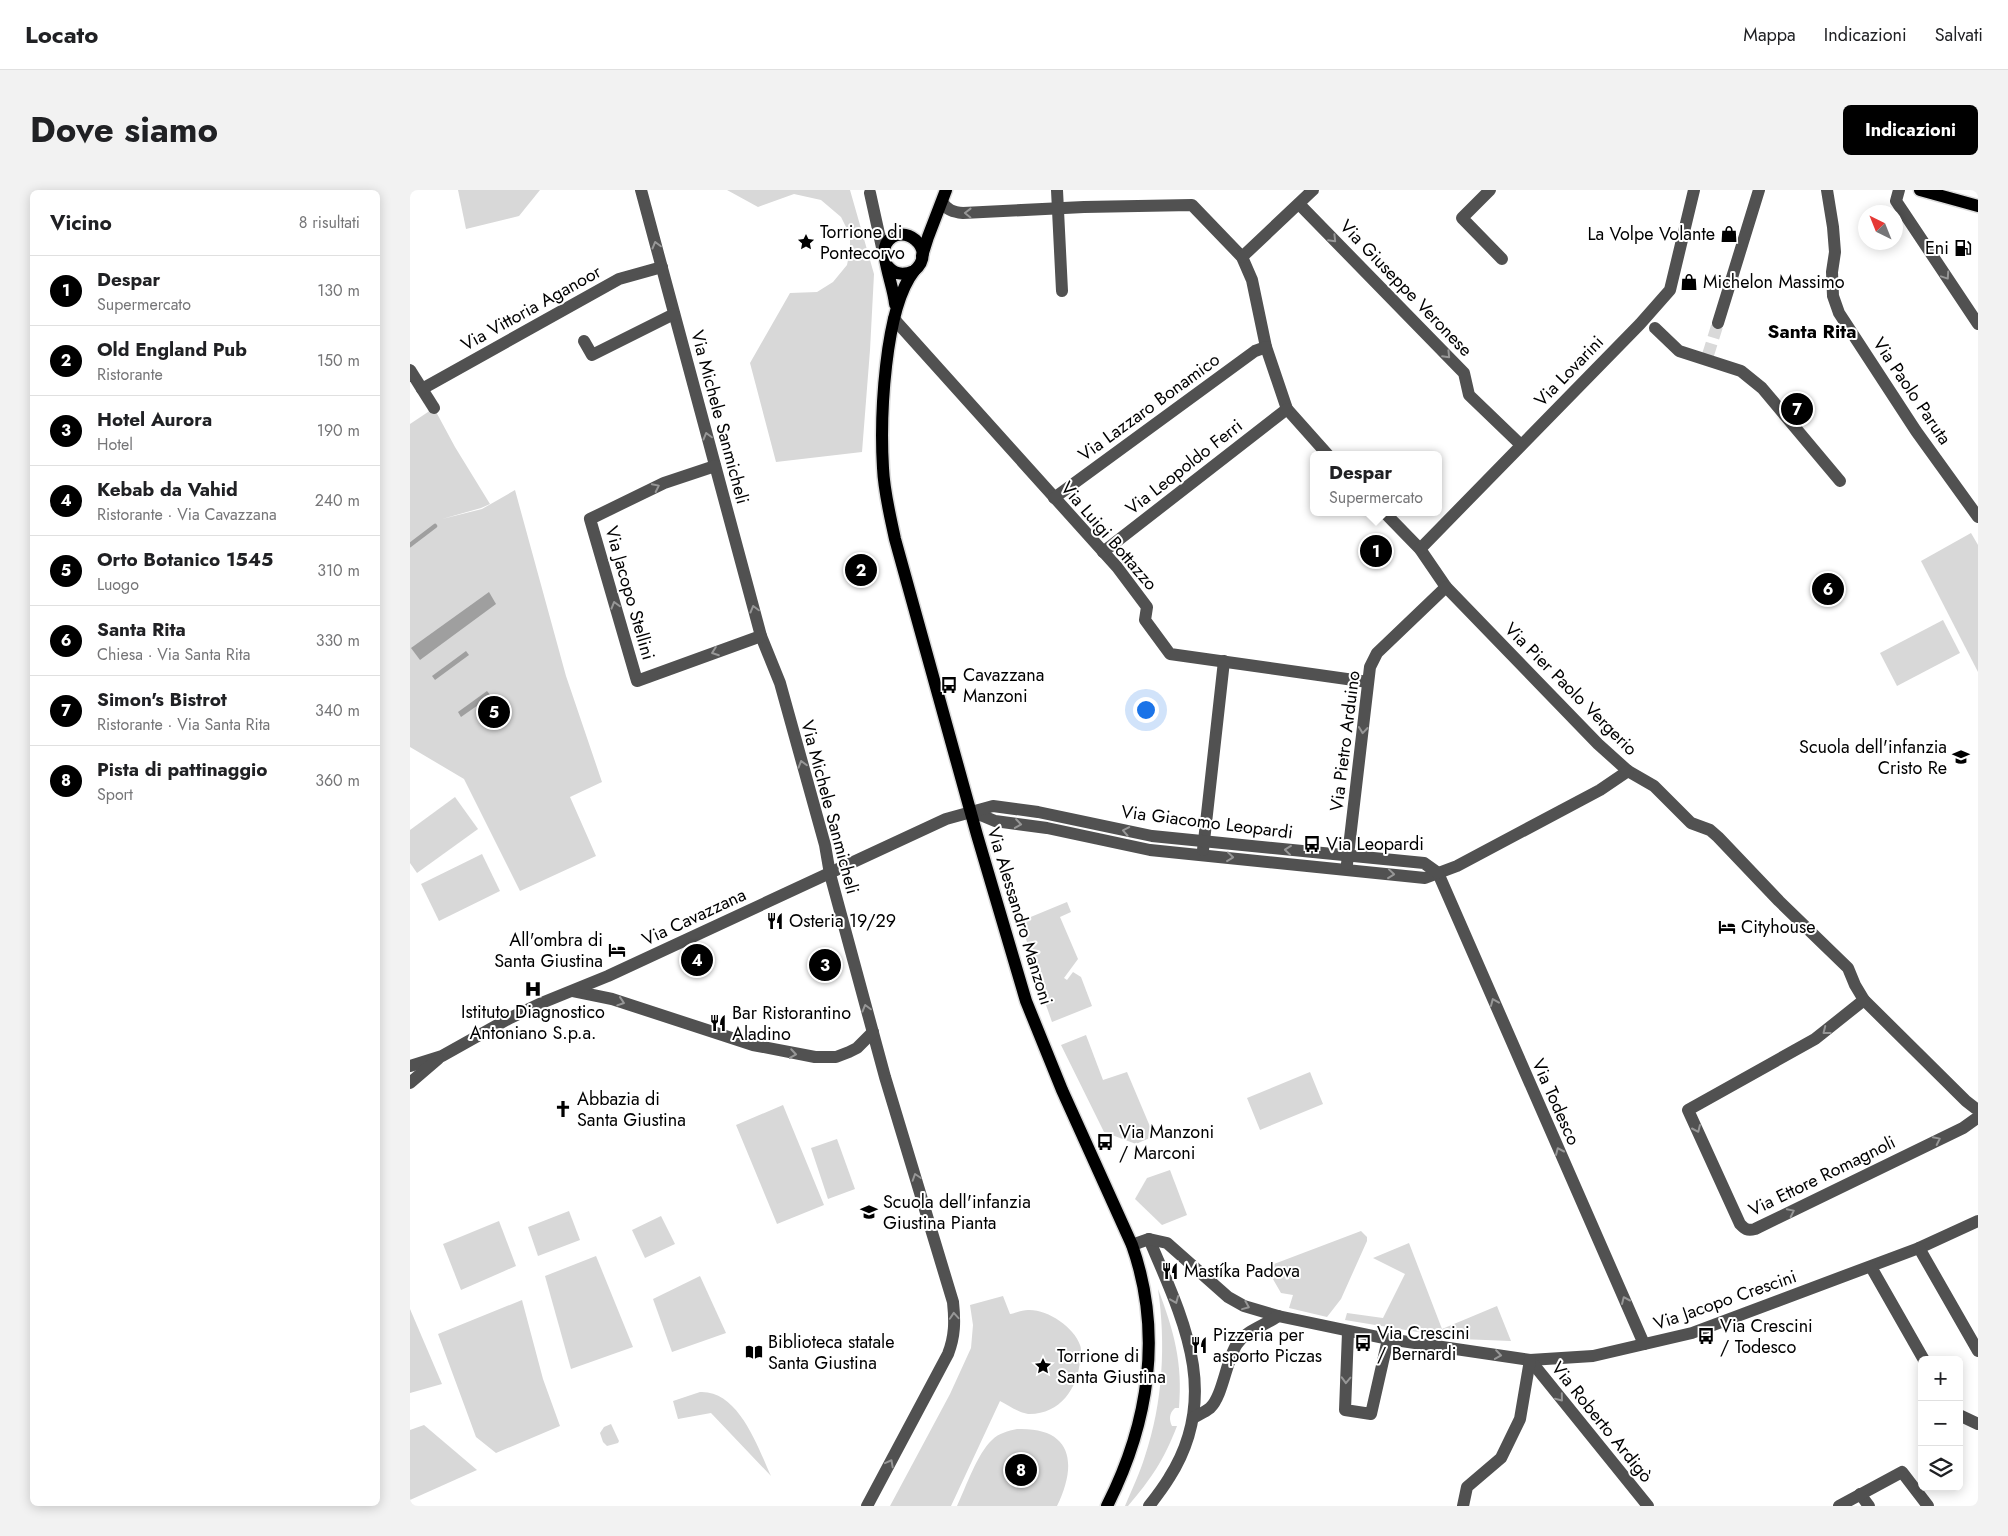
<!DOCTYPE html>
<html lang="it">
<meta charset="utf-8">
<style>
body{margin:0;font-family:Jost,sans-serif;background:#f2f2f2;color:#202124}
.controls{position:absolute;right:15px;bottom:15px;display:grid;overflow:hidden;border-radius:8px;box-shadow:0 2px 12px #0003}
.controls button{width:45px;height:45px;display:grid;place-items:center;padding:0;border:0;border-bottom:1px solid #e0e0e0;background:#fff;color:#202124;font:25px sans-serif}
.compass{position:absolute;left:1448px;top:15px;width:45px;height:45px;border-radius:50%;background:#fff;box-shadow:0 2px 12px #0003;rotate:317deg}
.you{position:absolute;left:735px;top:519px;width:18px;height:18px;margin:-12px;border:4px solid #fff;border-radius:50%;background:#1a73e8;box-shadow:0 0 0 8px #1a73e833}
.badge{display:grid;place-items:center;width:32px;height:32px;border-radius:50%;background:#000;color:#fff;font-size:16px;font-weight:700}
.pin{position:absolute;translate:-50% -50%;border:2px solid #fff;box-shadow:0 1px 5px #0006}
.popup{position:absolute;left:900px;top:261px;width:132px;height:65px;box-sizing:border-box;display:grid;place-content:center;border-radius:8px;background:#fff;filter:drop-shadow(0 1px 4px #0005);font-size:16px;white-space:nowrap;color:#757577}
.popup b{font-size:19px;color:#202124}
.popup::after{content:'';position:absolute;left:50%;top:100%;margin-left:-10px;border:10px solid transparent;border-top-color:#fff}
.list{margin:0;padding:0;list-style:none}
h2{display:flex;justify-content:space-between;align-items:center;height:65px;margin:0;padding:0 20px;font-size:21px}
h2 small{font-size:16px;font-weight:400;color:#757577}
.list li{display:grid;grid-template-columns:32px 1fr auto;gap:15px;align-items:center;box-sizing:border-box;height:70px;padding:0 20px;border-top:1px solid #e0e0e0}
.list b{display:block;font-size:19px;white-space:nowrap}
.list p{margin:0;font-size:16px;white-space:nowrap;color:#757577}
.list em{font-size:16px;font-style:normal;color:#757577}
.icon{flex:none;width:28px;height:28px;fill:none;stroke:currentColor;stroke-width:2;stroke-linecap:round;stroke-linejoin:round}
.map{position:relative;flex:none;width:1568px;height:1316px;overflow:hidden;border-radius:8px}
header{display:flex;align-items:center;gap:30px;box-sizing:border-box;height:70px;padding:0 25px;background:#fff;border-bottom:1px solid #e0e0e0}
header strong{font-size:24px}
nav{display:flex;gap:28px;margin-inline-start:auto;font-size:18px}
.intro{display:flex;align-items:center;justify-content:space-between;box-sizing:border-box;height:120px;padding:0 30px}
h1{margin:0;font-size:35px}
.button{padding:12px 22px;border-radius:8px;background:#000;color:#fff;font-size:18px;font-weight:700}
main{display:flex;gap:30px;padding:0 30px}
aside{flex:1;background:#fff;border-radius:8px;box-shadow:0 2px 12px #0003}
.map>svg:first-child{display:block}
</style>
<header>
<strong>Locato</strong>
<nav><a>Mappa</a><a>Indicazioni</a><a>Salvati</a></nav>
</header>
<div class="intro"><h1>Dove siamo</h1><a class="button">Indicazioni</a></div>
<main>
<aside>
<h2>Vicino<small>8 risultati</small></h2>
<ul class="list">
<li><span class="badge">1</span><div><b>Despar</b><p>Supermercato</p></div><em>130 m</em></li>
<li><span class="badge">2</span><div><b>Old England Pub</b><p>Ristorante</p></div><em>150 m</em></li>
<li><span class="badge">3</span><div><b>Hotel Aurora</b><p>Hotel</p></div><em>190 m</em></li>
<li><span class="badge">4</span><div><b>Kebab da Vahid</b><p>Ristorante · Via Cavazzana</p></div><em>240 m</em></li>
<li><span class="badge">5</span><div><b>Orto Botanico 1545</b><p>Luogo</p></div><em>310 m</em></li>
<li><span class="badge">6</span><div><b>Santa Rita</b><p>Chiesa · Via Santa Rita</p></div><em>330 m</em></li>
<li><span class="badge">7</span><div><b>Simon's Bistrot</b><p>Ristorante · Via Santa Rita</p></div><em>340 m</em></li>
<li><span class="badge">8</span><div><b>Pista di pattinaggio</b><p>Sport</p></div><em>360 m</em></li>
</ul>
</aside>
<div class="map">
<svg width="1568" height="1316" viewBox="0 0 1568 1316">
<rect width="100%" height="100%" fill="#fff"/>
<g fill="#d8d8d8">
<polygon points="48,0 130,0 109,26 56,39"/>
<polygon points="317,0 440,0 464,84 460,160 452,262 366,272 340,173 380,103 407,102 423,92 437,75 440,60 440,45 431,27 411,10 384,4 348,17"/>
<polygon points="24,218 45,257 80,314 71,318 32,329 72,319 105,300 156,486 192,592 160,607 186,666 110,701 54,589 0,557 0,234"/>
<polygon points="1561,343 1568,355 1568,482 1511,371"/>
<polygon points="1533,430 1550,463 1487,496 1470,463"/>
<polygon points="45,607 68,639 7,683 0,673 0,640"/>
<polygon points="72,664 90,701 29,731 11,694"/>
<polygon points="657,712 661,722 650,727 668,769 654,788 657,790 663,782 671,787 682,816 642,832 630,798 611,731"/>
<polygon points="676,845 693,890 717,882 744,946 726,954 694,942 651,855"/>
<polygon points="900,882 913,914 850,940 837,908"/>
<polygon points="373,915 414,1015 367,1034 326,935"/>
<polygon points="427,949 445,999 418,1009 401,958"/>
<polygon points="760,980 777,1025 752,1035 725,1009 737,988"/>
<polygon points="159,1021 170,1050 128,1066 118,1037"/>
<polygon points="251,1026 265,1054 235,1068 222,1040"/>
<polygon points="89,1031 106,1076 51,1100 33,1054"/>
<polygon points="951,1041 957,1047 957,1051 931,1109 917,1127 879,1118 883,1105 871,1103 856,1077"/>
<polygon points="999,1053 1032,1139 1087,1116 1101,1151 1050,1149 935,1130 937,1123 973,1128 995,1084 963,1068"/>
<polygon points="186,1066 223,1157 161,1179 135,1086"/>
<polygon points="290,1086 316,1143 262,1162 243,1109"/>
<path d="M748 1099C764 1141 773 1173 769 1218H765C759 1223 759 1230 762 1236H767C754 1270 741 1289 718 1316H715C722 1299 730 1283 735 1266 753 1213 756 1154 748 1099Z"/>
<path d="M593 1106 600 1124C605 1123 613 1120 618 1120 637 1119 664 1137 670 1155 672 1159 670 1165 670 1170 668 1199 649 1225 618 1224 609 1223 598 1215 590 1211L541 1316H480L540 1204 561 1158 563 1135 560 1115Z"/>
<polygon points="112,1110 133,1189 150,1236 86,1263 66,1247 28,1144"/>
<polygon points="0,1119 32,1194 0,1203"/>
<path d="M290 1202C329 1200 348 1258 361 1286L301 1223 268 1229 263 1211Z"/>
<polygon points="201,1234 209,1251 208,1253 197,1256 193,1252 190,1243 194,1237"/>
<polygon points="14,1235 67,1280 0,1310 0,1240"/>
<path d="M607 1239C662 1237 668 1273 647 1316H547C556 1297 567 1264 582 1250 589 1243 598 1241 607 1239Z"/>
</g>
<g fill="#9f9f9f">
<polygon points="79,402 86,414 10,470 1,458"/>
<polygon points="56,461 59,465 25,490 22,486"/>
<polygon points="77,501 81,506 51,527 48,522"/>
</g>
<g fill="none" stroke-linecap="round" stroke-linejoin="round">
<polyline stroke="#9f9f9f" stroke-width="4.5" points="0,355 25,336"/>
<polyline stroke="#d9d9d9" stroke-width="12" stroke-dasharray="12 6" stroke-linecap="butt" points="1298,165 1308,133"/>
<g stroke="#dbdbdb" stroke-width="15">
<g id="major">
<polyline points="1510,0 1568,16"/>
<polyline points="512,66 518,47 536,0"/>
<path d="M476 74C483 84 492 86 504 81 530 59 491 29 476 54 470 65 484 98 485 114"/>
<path d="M504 81C474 119 470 229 473 278 474 302 480 325 485 349L567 645 616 811 652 900 722 1055C753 1143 739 1233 697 1316"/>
</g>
</g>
<g stroke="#515151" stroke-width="12">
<path d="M231 0 351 446 370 493 415 655 420 684 475 887 543 1112C545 1131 545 1146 538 1164L457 1316"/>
<polyline points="647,0 652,101"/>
<polyline points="1080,0 1052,28 1092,69"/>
<polyline points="1417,0 1423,37 1425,62 1422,82 1423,106 1429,123 1506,241 1568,327"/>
<polyline points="1489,0 1486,11 1568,134"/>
<polyline points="460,3 473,62"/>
<path d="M532 12C537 20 543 22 553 23L674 17 782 15 832 67 842 90 856 157 877 219 918 265"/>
<polyline points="889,14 1054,183 1059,205 1111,255"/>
<polyline points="832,67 903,0"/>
<polyline points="484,129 707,377 737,417 735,430 760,464 958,492"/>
<polyline points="1308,133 1349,0"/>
<polyline points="1245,138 1269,161 1331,181 1352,198 1430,291"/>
<polyline points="174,151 182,165 264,124"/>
<polyline points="0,180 24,218"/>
<polyline points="12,199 209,89 252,77"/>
<polyline points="305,276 254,293 180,329 227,491 351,446"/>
<polyline points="644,308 845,161 856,157"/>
<polyline points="974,322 1010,359 1036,397 1188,554 1218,581 1244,596 1281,633 1300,640 1308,647 1369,711 1438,778 1445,795 1454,810 1556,911 1565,918"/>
<polyline points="1010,359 1230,134 1260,100 1284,0"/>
<polyline points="693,362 877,219"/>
<polyline points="561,621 585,631 637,638 740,660 1015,688 1047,676 1190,600 1218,581"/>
<polyline points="793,660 814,471"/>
<polyline points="937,674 960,477 967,463 1036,397"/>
<polyline points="1028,683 1234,1154"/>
<polyline points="163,801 202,809 343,855 405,867 426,867 439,862 447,858 463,842"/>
<path d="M1454 810 1405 849 1278 920 1330 1034C1335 1039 1337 1041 1345 1039L1553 938 1567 928"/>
<polyline points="0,876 32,866 100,828 134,812 198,786 536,629 583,616 628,622 742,646 1014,673 1028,683"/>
<polyline points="0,893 28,869"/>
<path d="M739 1049C773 1129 812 1205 759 1288 753 1298 746 1307 739 1316"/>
<polyline points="722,1055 739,1049 757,1053 818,1107 834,1116 868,1126 978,1149 1120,1170 1183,1166 1282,1143 1509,1058 1568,1031"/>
<polyline points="1509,1058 1568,1161"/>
<polyline points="1461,1077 1514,1170"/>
<polyline points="938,1142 935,1220 961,1224 978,1149"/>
<polyline points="1120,1170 1238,1316"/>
<polyline points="1549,1225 1568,1234"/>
<path d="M783 1228C788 1225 795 1222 800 1218 813 1206 816 1170 827 1154 837 1140 854 1136 868 1126"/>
<polyline points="1450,1304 1459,1316"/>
<polyline points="1053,1316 1057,1297 1091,1268 1110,1229 1120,1170"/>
<polyline points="1429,1316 1492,1282 1518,1316"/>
</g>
<use href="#major" stroke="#000" stroke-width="12"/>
</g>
<defs><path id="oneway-chevron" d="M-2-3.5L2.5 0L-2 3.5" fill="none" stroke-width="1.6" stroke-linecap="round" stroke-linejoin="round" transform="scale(1.25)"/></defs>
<g stroke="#979797">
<use href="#oneway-chevron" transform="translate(558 23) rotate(-179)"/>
<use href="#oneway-chevron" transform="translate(923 49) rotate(46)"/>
<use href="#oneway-chevron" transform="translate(246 55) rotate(-105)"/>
<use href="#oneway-chevron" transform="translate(1536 86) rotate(56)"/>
<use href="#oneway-chevron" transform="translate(1037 165) rotate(46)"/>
<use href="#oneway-chevron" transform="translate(297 246) rotate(-105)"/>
<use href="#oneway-chevron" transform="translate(246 297) rotate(-26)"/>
<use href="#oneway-chevron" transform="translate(205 415) rotate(-106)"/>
<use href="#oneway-chevron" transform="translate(344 419) rotate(-105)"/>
<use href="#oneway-chevron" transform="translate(305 462) rotate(160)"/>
<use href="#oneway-chevron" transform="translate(953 540) rotate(96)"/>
<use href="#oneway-chevron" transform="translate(392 574) rotate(-106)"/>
<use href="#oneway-chevron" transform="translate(608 634) rotate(8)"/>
<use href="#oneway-chevron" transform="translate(716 641) rotate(-169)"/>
<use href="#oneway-chevron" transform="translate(878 660) rotate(-174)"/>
<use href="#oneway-chevron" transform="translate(820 667) rotate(6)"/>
<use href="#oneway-chevron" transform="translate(981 684) rotate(6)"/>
<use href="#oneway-chevron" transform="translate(211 812) rotate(18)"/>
<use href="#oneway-chevron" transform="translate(1084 812) rotate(-113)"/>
<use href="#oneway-chevron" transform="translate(456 818) rotate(-105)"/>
<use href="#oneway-chevron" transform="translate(1416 841) rotate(142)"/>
<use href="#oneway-chevron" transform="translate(383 864) rotate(9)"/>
<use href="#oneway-chevron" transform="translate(1287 939) rotate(66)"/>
<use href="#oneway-chevron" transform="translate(1527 950) rotate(-26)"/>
<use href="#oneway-chevron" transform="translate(1149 961) rotate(-114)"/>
<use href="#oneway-chevron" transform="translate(506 987) rotate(-108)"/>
<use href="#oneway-chevron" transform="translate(1381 1022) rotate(-26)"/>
<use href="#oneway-chevron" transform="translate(765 1110) rotate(68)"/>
<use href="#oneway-chevron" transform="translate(1215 1110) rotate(-114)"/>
<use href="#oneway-chevron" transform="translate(836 1116) rotate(22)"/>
<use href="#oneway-chevron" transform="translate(544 1126) rotate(-94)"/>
<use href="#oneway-chevron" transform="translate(1088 1165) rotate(8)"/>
<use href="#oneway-chevron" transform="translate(936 1190) rotate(92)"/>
<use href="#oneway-chevron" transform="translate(1150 1208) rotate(51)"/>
<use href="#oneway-chevron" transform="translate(480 1273) rotate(-62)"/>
</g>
<defs>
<g id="shop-bare" transform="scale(1.35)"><path d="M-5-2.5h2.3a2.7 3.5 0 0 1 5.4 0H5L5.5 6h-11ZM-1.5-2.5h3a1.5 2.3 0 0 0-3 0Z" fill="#000" stroke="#fff" stroke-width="2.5" paint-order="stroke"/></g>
<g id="sight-bare" transform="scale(1.35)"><path d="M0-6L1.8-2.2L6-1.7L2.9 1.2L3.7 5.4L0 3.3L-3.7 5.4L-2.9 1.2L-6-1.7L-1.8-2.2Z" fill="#000" stroke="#fff" stroke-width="2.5" paint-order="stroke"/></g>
<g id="fuel-bare" transform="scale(1.35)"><path d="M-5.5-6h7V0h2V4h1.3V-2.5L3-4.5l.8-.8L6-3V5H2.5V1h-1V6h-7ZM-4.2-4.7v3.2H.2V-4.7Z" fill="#000" stroke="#fff" stroke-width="2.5" paint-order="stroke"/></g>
<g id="bus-bare" transform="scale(1.35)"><path d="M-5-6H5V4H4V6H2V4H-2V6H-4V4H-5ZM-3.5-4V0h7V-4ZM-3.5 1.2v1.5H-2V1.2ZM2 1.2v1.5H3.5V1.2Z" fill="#000" stroke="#fff" stroke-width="2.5" paint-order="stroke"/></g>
<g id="school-bare" transform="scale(1.35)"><path d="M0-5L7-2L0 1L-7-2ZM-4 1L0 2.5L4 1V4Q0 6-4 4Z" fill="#000" stroke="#fff" stroke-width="2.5" paint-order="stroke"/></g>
<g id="restaurant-bare" transform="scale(1.35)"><path d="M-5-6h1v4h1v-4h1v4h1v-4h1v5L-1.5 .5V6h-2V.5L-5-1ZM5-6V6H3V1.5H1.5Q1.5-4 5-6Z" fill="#000" stroke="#fff" stroke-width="2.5" paint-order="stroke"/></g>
<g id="hotel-bare" transform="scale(1.35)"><path d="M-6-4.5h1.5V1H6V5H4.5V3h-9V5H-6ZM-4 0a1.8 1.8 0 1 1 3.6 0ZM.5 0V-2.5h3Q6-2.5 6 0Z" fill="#000" stroke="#fff" stroke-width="2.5" paint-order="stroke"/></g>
<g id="hospital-bare" transform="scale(1.35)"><path d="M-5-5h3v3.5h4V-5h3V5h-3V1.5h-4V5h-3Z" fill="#000" stroke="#fff" stroke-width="2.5" paint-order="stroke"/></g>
<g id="church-bare" transform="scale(1.35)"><path d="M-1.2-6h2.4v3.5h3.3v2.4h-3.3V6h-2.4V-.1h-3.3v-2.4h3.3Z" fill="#000" stroke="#fff" stroke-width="2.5" paint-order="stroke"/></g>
<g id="library-bare" transform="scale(1.35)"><path d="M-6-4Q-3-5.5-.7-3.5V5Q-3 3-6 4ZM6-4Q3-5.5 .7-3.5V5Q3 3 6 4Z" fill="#000" stroke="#fff" stroke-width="2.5" paint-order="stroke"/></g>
</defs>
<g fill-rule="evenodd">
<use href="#shop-bare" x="1319" y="44"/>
<use href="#sight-bare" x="396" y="52"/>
<use href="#fuel-bare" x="1553" y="58"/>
<use href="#shop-bare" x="1279" y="92"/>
<use href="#bus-bare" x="539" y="495"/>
<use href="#school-bare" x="1551" y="567"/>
<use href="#bus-bare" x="902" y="654"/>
<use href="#restaurant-bare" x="365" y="731"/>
<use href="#hotel-bare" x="1317" y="737"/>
<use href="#hotel-bare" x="207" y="760"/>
<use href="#hospital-bare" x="123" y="799"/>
<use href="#restaurant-bare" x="308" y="833"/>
<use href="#church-bare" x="153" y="919"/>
<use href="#bus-bare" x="695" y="952"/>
<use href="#school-bare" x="459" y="1022"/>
<use href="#restaurant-bare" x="760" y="1081"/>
<use href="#bus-bare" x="1296" y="1146"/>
<use href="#bus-bare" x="953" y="1153"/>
<use href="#restaurant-bare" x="789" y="1155"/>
<use href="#library-bare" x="344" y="1162"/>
<use href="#sight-bare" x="633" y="1176"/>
</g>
<g text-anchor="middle" stroke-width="4" stroke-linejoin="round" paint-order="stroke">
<g font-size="18" fill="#000" stroke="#fff" text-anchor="start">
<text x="410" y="48">Torrione di<tspan x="410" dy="21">Pontecorvo</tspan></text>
<text x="1305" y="50" text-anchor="end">La Volpe Volante</text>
<text x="1539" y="64" text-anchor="end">Eni</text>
<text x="1293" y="98">Michelon Massimo</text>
<text x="553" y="491">Cavazzana<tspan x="553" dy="21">Manzoni</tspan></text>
<text x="1537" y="563" text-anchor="end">Scuola dell'infanzia<tspan x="1537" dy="21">Cristo Re</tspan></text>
<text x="916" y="660">Via Leopardi</text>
<text x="379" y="737">Osteria 19/29</text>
<text x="1331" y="743">Cityhouse</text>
<text x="193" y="756" text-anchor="end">All'ombra di<tspan x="193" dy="21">Santa Giustina</tspan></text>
<text x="123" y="828" text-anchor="middle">Istituto Diagnostico<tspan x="123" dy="21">Antoniano S.p.a.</tspan></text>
<text x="322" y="829">Bar Ristorantino<tspan x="322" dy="21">Aladino</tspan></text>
<text x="167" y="915">Abbazia di<tspan x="167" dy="21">Santa Giustina</tspan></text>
<text x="709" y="948">Via Manzoni<tspan x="709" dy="21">/ Marconi</tspan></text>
<text x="473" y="1018">Scuola dell'infanzia<tspan x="473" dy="21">Giustina Pianta</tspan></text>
<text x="774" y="1087">Mastíka Padova</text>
<text x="1310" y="1142">Via Crescini<tspan x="1310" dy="21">/ Todesco</tspan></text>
<text x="967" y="1149">Via Crescini<tspan x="967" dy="21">/ Bernardi</tspan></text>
<text x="803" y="1151">Pizzeria per<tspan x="803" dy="21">asporto Piczas</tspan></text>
<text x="358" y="1158">Biblioteca statale<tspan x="358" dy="21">Santa Giustina</tspan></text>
<text x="647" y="1172">Torrione di<tspan x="647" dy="21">Santa Giustina</tspan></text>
</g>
<g font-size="18" fill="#000" stroke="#fff">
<text transform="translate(996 98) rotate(46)" y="6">Via Giuseppe Veronese</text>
<text transform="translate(121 118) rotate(-29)" y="6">Via Vittoria Aganoor</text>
<text transform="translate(1159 181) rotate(-46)" y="6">Via Lovarini</text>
<text transform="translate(1502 201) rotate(56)" y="6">Via Paolo Paruta</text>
<text transform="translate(739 217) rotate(-36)" y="6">Via Lazzaro Bonamico</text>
<text transform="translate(310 227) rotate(75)" y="6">Via Michele Sanmicheli</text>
<text transform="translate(774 277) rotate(-38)" y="6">Via Leopoldo Ferri</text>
<text transform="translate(699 346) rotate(49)" y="6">Via Luigi Bottazzo</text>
<text transform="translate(220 403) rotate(74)" y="6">Via Jacopo Stellini</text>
<text transform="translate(1161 499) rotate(45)" y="6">Via Pier Paolo Vergerio</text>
<text transform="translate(935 551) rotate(-83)" y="6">Via Pietro Arduino</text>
<text transform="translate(420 617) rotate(75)" y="6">Via Michele Sanmicheli</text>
<text transform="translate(797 632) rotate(7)" y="6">Via Giacomo Leopardi</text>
<text transform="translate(610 726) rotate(73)" y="6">Via Alessandro Manzoni</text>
<text transform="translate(284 727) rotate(-25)" y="6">Via Cavazzana</text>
<text transform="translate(1146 912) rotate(66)" y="6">Via Todesco</text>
<text transform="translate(1412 986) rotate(-26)" y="6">Via Ettore Romagnoli</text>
<text transform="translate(1315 1110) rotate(-19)" y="6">Via Jacopo Crescini</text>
<text transform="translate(1192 1232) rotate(51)" y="6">Via Roberto Ardigò</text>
</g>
<g font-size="19" font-weight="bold" fill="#000" stroke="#fff">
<text x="1402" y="148">Santa Rita</text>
</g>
</g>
</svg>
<div class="controls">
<button>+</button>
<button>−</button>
<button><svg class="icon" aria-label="layers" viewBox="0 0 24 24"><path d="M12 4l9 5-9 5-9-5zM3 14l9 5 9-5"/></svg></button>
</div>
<svg class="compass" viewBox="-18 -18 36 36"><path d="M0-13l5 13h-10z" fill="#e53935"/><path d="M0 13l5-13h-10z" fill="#757577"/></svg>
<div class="you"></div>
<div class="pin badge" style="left:966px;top:361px">1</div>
<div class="popup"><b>Despar</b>Supermercato</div>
<div class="pin badge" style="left:451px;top:380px">2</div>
<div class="pin badge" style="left:415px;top:775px">3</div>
<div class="pin badge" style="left:287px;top:770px">4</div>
<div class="pin badge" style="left:84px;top:522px">5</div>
<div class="pin badge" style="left:1418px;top:399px">6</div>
<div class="pin badge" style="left:1387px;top:219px">7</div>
<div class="pin badge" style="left:611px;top:1280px">8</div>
</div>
</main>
